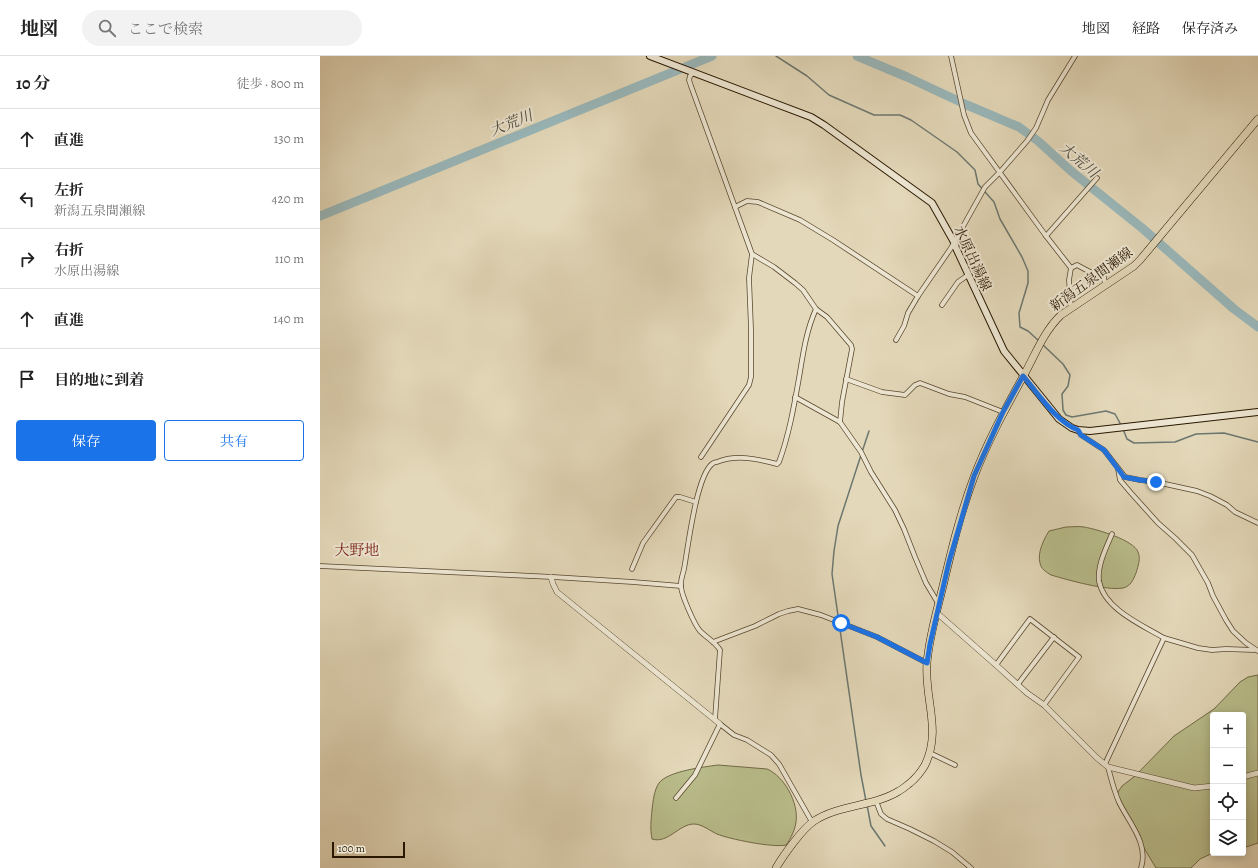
<!DOCTYPE html>
<html lang="ja">
<meta charset="utf-8">
<style>
body{margin:0;font-family:Alegreya,"Noto Serif JP",serif;background:#f2f2f2;color:#222}
.controls{position:absolute;right:12px;bottom:12px;display:grid;overflow:hidden;border-radius:4px;box-shadow:0 2px 10px #0003}
.controls button{width:36px;height:36px;display:grid;place-items:center;padding:0;border:0;border-bottom:1px solid #e0e0e0;background:#fff;color:#222;font:20px sans-serif}
.scale{position:absolute;left:12px;bottom:10px;width:73px;box-sizing:border-box;padding-left:4px;border:2px solid #291701;border-top:0;font-size:11px;line-height:14px;white-space:nowrap;color:#291701;-webkit-text-stroke:3px #ede6d2;paint-order:stroke}
.stop{position:absolute;width:12px;height:12px;margin:-9px;border:3px solid #1a73e8;border-radius:50%;background:#fff}
.stop.end{background:#1a73e8;border-color:#fff;box-shadow:0 1px 4px #0008}
.list{margin:0;padding:0;list-style:none}
h2{display:flex;justify-content:space-between;align-items:center;height:52px;margin:0;padding:0 16px;font-size:17px}
h2 small{font-size:13px;font-weight:400;color:#767676}
.list li{display:grid;grid-template-columns:26px 1fr auto;gap:12px;align-items:center;box-sizing:border-box;height:60px;padding:0 16px;border-top:1px solid #e0e0e0}
.list b{display:block;font-size:15px;white-space:nowrap}
.list p{margin:0;font-size:13px;white-space:nowrap;color:#767676}
.list em{font-size:13px;font-style:normal;color:#767676}
.actions{display:flex;gap:8px;padding:12px 16px}
.actions a{flex:1;padding:9px 0;border:1px solid #1a73e8;border-radius:4px;text-align:center;font-size:14px;color:#1a73e8}
.actions .main{background:#1a73e8;color:#fff}
.icon{flex:none;width:22px;height:22px;fill:none;stroke:currentColor;stroke-width:2;stroke-linecap:round;stroke-linejoin:round}
.map{position:relative;flex:none;width:938px;height:812px;overflow:hidden}
header{display:flex;align-items:center;gap:24px;box-sizing:border-box;height:56px;padding:0 20px;background:#fff;border-bottom:1px solid #e0e0e0}
header strong{font-size:19px}
nav{display:flex;gap:22px;margin-inline-start:auto;font-size:14px}
.search{width:280px;height:36px;background:#f2f2f2;display:flex;align-items:center;gap:10px;box-sizing:border-box;padding:0 14px;border-radius:22px;color:#767676;font-size:15px}
main{display:flex}
aside{flex:1;background:#fff}
.map>svg:first-child{display:block}
</style>
<header>
<strong>地図</strong>
<div class="search"><svg class="icon" aria-label="search" viewBox="0 0 24 24"><circle cx="10" cy="10" r="6"/><path d="M15 15l6 6"/></svg>ここで検索</div>
<nav><a>地図</a><a>経路</a><a>保存済み</a></nav>
</header>
<main>
<aside>
<h2>10 分<small>徒歩 · 800 m</small></h2>
<ul class="list">
<li><svg class="icon" aria-label="ahead" viewBox="0 0 24 24"><path d="M12 20V5M6 11l6-6 6 6"/></svg><div><b>直進</b></div><em>130 m</em></li>
<li><svg class="icon" aria-label="left" viewBox="0 0 24 24"><path d="M17 20v-9H6M10 6l-5 5 5 5"/></svg><div><b>左折</b><p>新潟五泉間瀬線</p></div><em>420 m</em></li>
<li><svg class="icon" aria-label="right" viewBox="0 0 24 24"><path d="M7 20v-9h11M14 6l5 5-5 5"/></svg><div><b>右折</b><p>水原出湯線</p></div><em>110 m</em></li>
<li><svg class="icon" aria-label="ahead" viewBox="0 0 24 24"><path d="M12 20V5M6 11l6-6 6 6"/></svg><div><b>直進</b></div><em>140 m</em></li>
<li><svg class="icon" aria-label="arrive" viewBox="0 0 24 24"><path d="M6 21V4h12l-3 4 3 4H6"/></svg><div><b>目的地に到着</b></div></li>
</ul>
<div class="actions"><a class="main">保存</a><a>共有</a></div>
</aside>
<div class="map">
<svg width="938" height="812" viewBox="0 0 938 812">
<rect width="100%" height="100%" fill="#e3d8b9"/>
<filter id="stains"><feTurbulence type="fractalNoise" baseFrequency=".005" numOctaves="4"/><feColorMatrix values="0 0 0 0 .2 0 0 0 0 .09 0 0 0 0 .02 0 0 0 .5 -.17"/></filter>
<radialGradient id="worn" r=".72"><stop offset=".6" stop-color="#630" stop-opacity="0"/><stop offset="1" stop-color="#630" stop-opacity=".3"/></radialGradient>
<g fill="#b9bd8b" stroke="#716a46">
<path d="M746 471C752 471 758 470 764 471 776 473 814 484 818 496 821 503 818 510 816 517 813 524 811 530 803 532 787 535 748 524 731 519 726 516 721 513 720 507 717 497 724 483 729 475Z"/>
<polygon points="938,619 938,787 923,792 923,659 893,659 893,797 880,803 871,812 836,812 798,749 798,736 802,730 815,720 854,680 894,653 920,626 928,621"/>
<path d="M398 709 447 713C464 720 479 747 476 766 475 774 471 782 466 789 453 792 409 783 397 778 390 775 382 768 374 768 359 768 348 788 332 783 330 773 331 764 332 754 333 746 334 734 339 727 348 715 384 711 398 709Z"/>
</g>
<g fill="none" stroke-linecap="round" stroke-linejoin="round">
<g stroke="#6c7770" stroke-width="1.5">
<polyline points="456,0 487,20 509,39 554,59 580,59 591,64 637,96 655,114 658,128 674,146 680,163 702,201 708,215 708,227 699,257 700,271 708,275 719,285"/>
<polyline points="722,288 743,308 750,319 748,330 742,338 743,354 746,359 752,361 786,355 795,358 801,369"/>
<polyline points="803,373 807,383 814,387 855,386 876,378 904,377 938,386"/>
<polyline points="542,396 549,375"/>
<polyline points="541,399 518,470 514,495 512,518 541,719 546,745"/>
<polyline points="547,749 551,770 565,790"/>
</g>
<g stroke="#99b7ba" stroke-width="9">
<polyline points="537,0 587,21 647,49 699,71 718,85 751,115 822,172 914,253 938,271"/>
<polyline points="0,160 392,0"/>
</g>
<g stroke="#58472f" stroke-width="5.5">
<g id="minor">
<polyline points="631,0 644,59 651,77 726,180 751,212 749,224 751,253"/>
<polyline points="373,17 370,20 369,24 371,30 432,198 429,222 431,273 431,321 429,329 381,401"/>
<polyline points="415,151 427,145 438,146 480,164 513,184 598,240 631,192 665,131 680,116 707,85 716,72 728,44 755,0"/>
<polyline points="726,180 777,122"/>
<polyline points="432,198 454,211 475,227 483,234 496,253 507,261 531,289 532,293 522,346 520,366 541,396 551,416 575,454 584,473 595,501 606,527 618,547"/>
<polyline points="751,212 757,209 772,217 784,221 785,229"/>
<polyline points="622,249 638,226 648,219"/>
<polyline points="576,284 584,270 588,257 598,240"/>
<polyline points="526,323 562,336 585,339 595,329 600,327 629,338 645,341 683,356"/>
<polyline points="475,341 520,366"/>
<polyline points="758,374 761,379 784,394 805,421 820,424 836,426 877,435 890,440 907,449 915,456 938,467"/>
<polyline points="798,413 800,424 811,437 838,467 855,482 872,499 888,527 893,540 906,564 913,575 926,587 938,595"/>
<path d="M792 478C786 492 777 510 779 525 784 553 822 569 844 582"/>
<polyline points="0,510 233,521 313,526 361,530"/>
<polyline points="312,513 323,487 356,441 360,441 376,446"/>
<polyline points="393,586 435,570 459,558 468,555 478,553 501,559 557,581 607,607"/>
<polyline points="676,609 710,563 759,601 724,649"/>
<polyline points="698,628 734,581"/>
<path d="M395 663 400 594C395 586 387 582 380 575 374 568 362 540 361 531 360 525 363 518 364 513 368 492 376 421 392 408 393 407 395 406 397 406 417 398 437 403 457 408L459 406C469 379 474 350 479 322 483 298 486 275 496 253"/>
<polyline points="610,697 635,709"/>
<polyline points="785,708 844,582 878,592 892,594 906,593 934,594"/>
<path d="M788 711C791 722 794 735 799 746 809 767 829 787 821 812"/>
<polyline points="356,742 375,719 400,668 414,679 427,684 451,699 459,708 492,766"/>
<polyline points="556,745 561,758 567,763 590,773 614,785 632,796 651,812"/>
</g>
</g>
<g stroke="#58472f" stroke-width="6">
<g id="tertiary">
<polyline points="231,521 233,528 237,536 400,668"/>
<polyline points="617,557 676,609 707,637 724,649 777,702 788,711 874,732 893,730"/>
<polyline points="923,721 938,717"/>
</g>
</g>
<g stroke="#291701" stroke-width="8">
<polyline id="secondary" points="330,0 491,61 504,69 612,147 634,186 636,192 684,295 739,363 752,372 758,374 770,375 938,356"/>
</g>
<g stroke="#291701" stroke-width="8">
<path id="primary" d="M456 812C463 800 482 773 494 765 520 748 553 751 579 735 583 733 586 730 590 727 596 722 601 716 605 709 622 674 604 642 607 607 609 582 616 558 622 534 631 496 640 458 654 421 667 386 686 352 704 319 715 299 724 275 741 259L814 210 820 204 938 63"/>
</g>
<use href="#minor" stroke="#ede6d2" stroke-width="4"/>
<use href="#tertiary" stroke="#ede6d2" stroke-width="5"/>
<use href="#secondary" stroke="#ede6d2" stroke-width="6"/>
<use href="#primary" stroke="#e3d8b9" stroke-width="7"/>
</g>
<g fill="none" stroke-linecap="round" stroke-linejoin="round">
<path stroke="#1a73e8" stroke-width="5" d="M521 567 557 581 607 607 610 588 629 506 654 420 683 356 703 320C718 337 736 366 758 374L761 379 784 394 804 421 820 424 836 426"/>
</g>
<g text-anchor="middle" stroke-width="4" stroke-linejoin="round" paint-order="stroke">
<g font-size="14" fill="#291701" stroke="#ede6d2">
<text transform="translate(653 202) rotate(65)" y="5">水原出湯線</text>
<text transform="translate(771 223) rotate(-36)" y="5">新潟五泉間瀬線</text>
</g>
<g font-size="15" font-style="italic" fill="#504f42" stroke="#ede6d2">
<text transform="translate(191 67) rotate(-22)" y="5">大荒川</text>
<text transform="translate(759 104) rotate(40)" y="5">大荒川</text>
</g>
<g font-size="15" fill="#7a1f14" stroke="#ede6d2">
<text x="37" y="499">大野地</text>
</g>
</g>
<rect width="100%" height="100%" filter="url(#stains)"/>
<rect width="100%" height="100%" fill="url(#worn)"/>
</svg>
<div class="controls">
<button>+</button>
<button>−</button>
<button><svg class="icon" aria-label="locate" viewBox="0 0 24 24"><circle cx="12" cy="12" r="6"/><path d="M12 2v4M12 18v4M2 12h4M18 12h4"/></svg></button>
<button><svg class="icon" aria-label="layers" viewBox="0 0 24 24"><path d="M12 4l9 5-9 5-9-5zM3 14l9 5 9-5"/></svg></button>
</div>
<div class="scale">100 m</div>
<div class="stop" style="left:521px;top:567px"></div>
<div class="stop end" style="left:836px;top:426px"></div>
</div>
</main>
